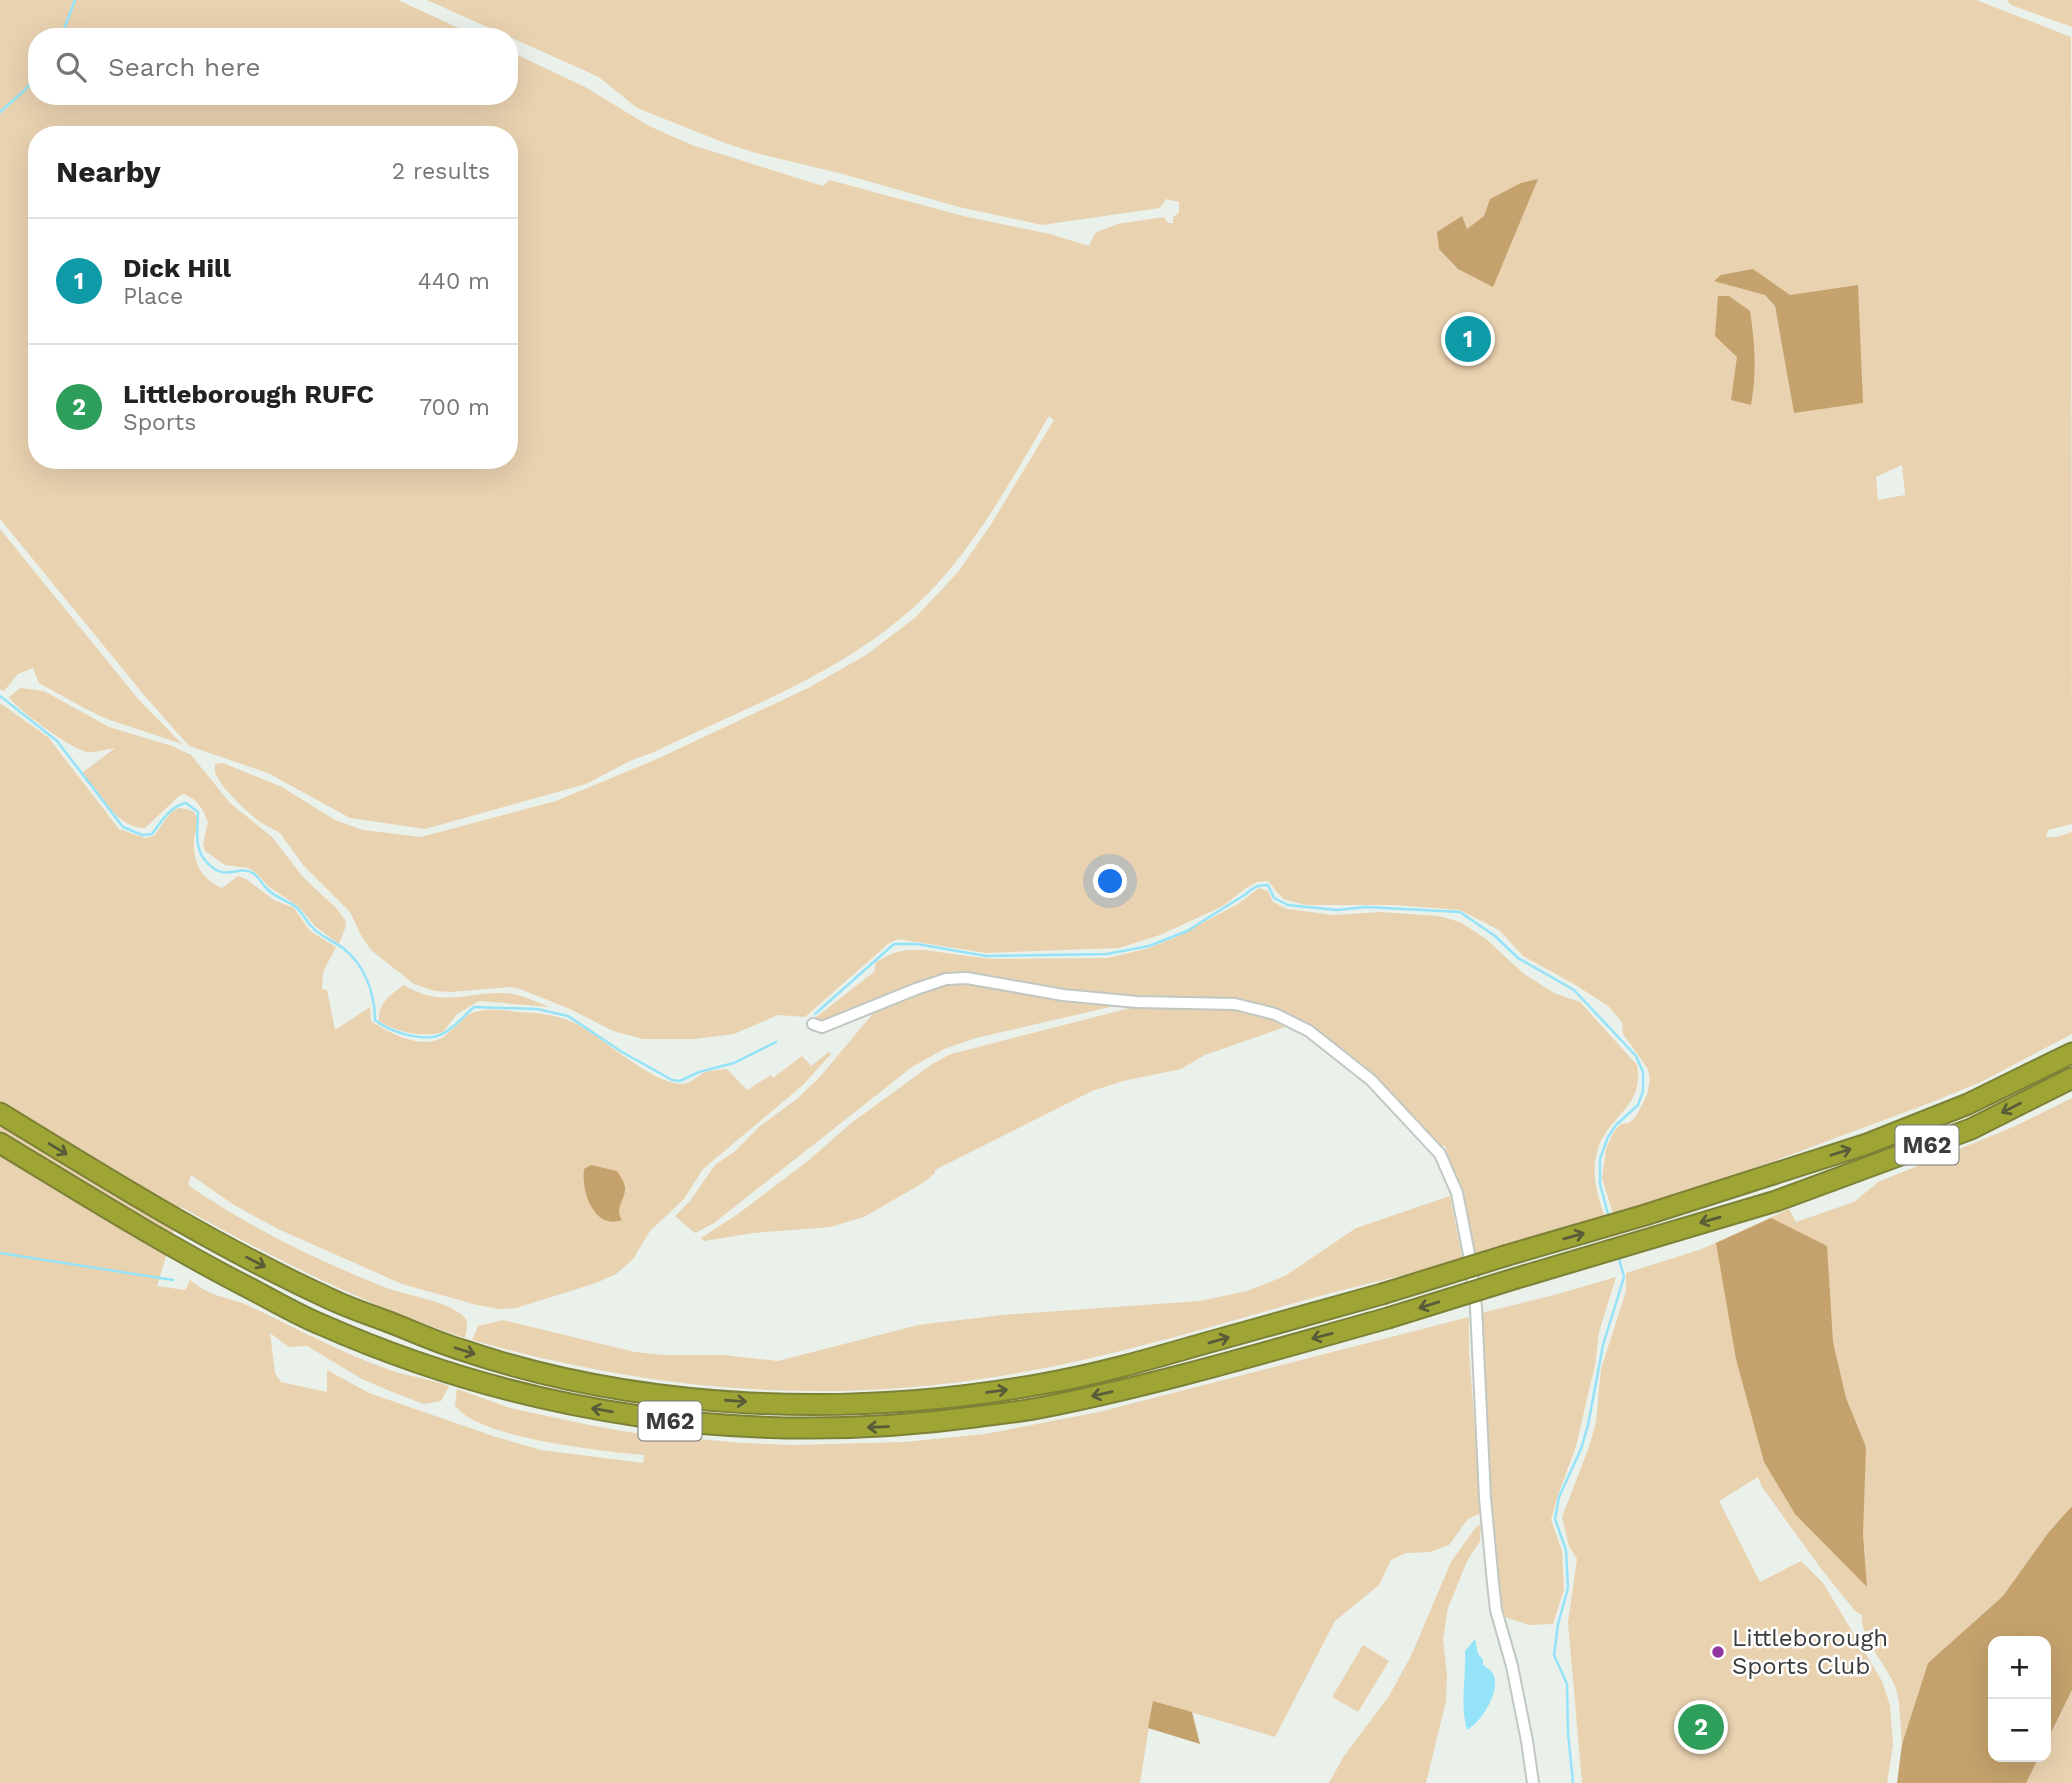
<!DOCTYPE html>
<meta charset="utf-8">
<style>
body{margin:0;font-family:"Work Sans",sans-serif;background:#f6f6f6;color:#222}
.controls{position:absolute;right:21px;bottom:21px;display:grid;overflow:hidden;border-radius:14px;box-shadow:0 7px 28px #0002}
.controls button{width:63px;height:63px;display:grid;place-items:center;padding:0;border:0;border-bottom:2px solid #e0e0e0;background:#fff;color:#222;font:35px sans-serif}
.you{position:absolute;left:1111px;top:882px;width:24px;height:24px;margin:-18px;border:5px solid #fff;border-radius:50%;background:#1a73e8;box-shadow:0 0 0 10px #1a73e833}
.badge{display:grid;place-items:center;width:46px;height:46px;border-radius:50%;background:#111827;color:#fff;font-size:23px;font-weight:700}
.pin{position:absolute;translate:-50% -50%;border:4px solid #fff;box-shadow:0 2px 7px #0006}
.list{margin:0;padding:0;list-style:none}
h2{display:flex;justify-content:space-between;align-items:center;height:91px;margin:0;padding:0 28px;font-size:30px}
h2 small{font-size:23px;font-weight:400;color:#767676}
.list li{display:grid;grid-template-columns:46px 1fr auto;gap:21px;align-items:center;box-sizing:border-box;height:126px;padding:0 28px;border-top:2px solid #e0e0e0}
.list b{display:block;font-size:26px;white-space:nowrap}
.list p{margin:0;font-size:23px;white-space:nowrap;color:#767676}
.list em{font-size:23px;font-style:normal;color:#767676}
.icon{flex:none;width:38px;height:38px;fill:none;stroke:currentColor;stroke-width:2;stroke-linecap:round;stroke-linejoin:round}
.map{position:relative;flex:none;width:2072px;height:1783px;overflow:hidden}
.search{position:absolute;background:#fff;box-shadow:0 7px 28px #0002;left:28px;top:28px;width:490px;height:77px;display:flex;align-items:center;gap:18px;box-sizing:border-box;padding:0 24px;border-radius:28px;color:#767676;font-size:26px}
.panel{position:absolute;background:#fff;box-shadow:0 7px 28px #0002;left:28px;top:126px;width:490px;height:343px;border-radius:28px}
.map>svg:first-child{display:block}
</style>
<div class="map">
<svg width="2072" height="1783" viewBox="0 0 2072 1783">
<rect width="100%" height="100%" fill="#eaf0ea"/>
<g fill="#e9d2b0" fill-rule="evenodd">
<path d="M0 0H398L478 37H37V96H509V51L585 87 649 126 692 145 823 186 829 180 833 181 963 216 1050 234 1089 246 1095 233 1117 224 1164 217 1168 223H1173V217L1179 213V202L1166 199 1160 208 1042 225 959 207 839 173 756 153 725 143 637 108 599 77 427 0H1976L2071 37 2072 824 2048 830 2046 837H2056L2072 832V1034L1983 1081 1935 1101 1615 1220 1602 1178 1606 1149 1613 1133 1621 1124 1629 1123 1636 1116 1647 1095 1650 1080 1648 1069 1623 1034 1622 1022 1608 1006 1574 984 1523 956 1499 930 1460 910 1395 905H1306L1283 899 1268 881 1257 882 1246 888 1223 906 1160 935 1119 948 986 953 898 939 888 944 805 1017 778 1015 734 1034 695 1039H643L613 1031 570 1009 520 989 510 987 451 992 435 991 414 984 371 950 362 937 350 912 303 865 280 833 260 822 241 806 222 785 215 773V764L223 763 282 787 335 820 363 830 421 837 556 801 657 759 808 688 866 655 916 617 958 572 990 526 1054 420 1049 416C1010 482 972 554 914 607 840 674 743 709 654 752L632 760 586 784 425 829 350 818 268 773 189 746 144 695 0 519ZM37 135H509V460H37ZM1715 280 1790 295 1794 413 1775 306 1765 295ZM1902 465 1905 495 1878 500 1876 477Z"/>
<polygon points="1997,0 2072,0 2072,27 2011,5 2007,0"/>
<polygon points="0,529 139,700 182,744 107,719 86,709 39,683 33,668 18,674 4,691 0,689"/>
<path d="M20 688 44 691 109 727 172 746 191 755 230 803 272 837 303 877 337 909 345 920 346 926 339 944 316 927 298 906 269 887 255 872 248 868 225 865 205 851 203 844 208 822 202 809 195 800 184 794 179 796 145 828C118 829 97 792 82 773L115 748C107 749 95 753 87 752 72 749 17 710 9 697Z"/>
<path d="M0 703 48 737 119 829 145 838 154 836 171 812 179 808C185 809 192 809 195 814 201 823 194 833 194 842 193 864 203 880 222 888L238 876 246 879 274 900 294 908 310 931 336 947 323 972 322 989 327 990 335 1030 370 1007 371 1021C390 1034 426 1052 446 1035 455 1028 464 1015 475 1012 488 1008 504 1010 518 1012 535 1013 554 1014 570 1021 601 1034 650 1084 682 1084 692 1084 697 1075 706 1072 712 1070 720 1070 727 1069L747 1090 771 1075 773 1078 802 1056 811 1066 829 1052 831 1054 803 1085 703 1169 684 1199 650 1231 633 1259 616 1274 596 1283 516 1308 499 1309 477 1305 402 1284 278 1229 234 1205 191 1175 188 1185C247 1226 313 1258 379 1285 405 1296 438 1298 461 1314 470 1320 467 1329 465 1338 365 1305 273 1258 181 1207L157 1286 185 1290 190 1280C213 1299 225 1295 249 1306 294 1327 339 1352 387 1369 407 1376 429 1379 449 1386L441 1401 424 1404 392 1392 362 1379 307 1346 289 1347 270 1333 275 1373 281 1382 327 1392V1370L369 1393 496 1437 541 1450 643 1463 644 1455C604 1451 475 1438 455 1405L457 1389 510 1408 594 1426 634 1433 742 1443 793 1445 904 1442 985 1434 1099 1412 1469 1317V1350L1481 1513 1468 1519 1449 1545 1430 1552 1406 1553 1391 1560 1379 1585 1335 1621 1275 1737 1153 1701 1140 1783H0Z"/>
<path d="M1259 888 1268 891 1273 902 1287 909 1334 915 1381 912 1438 916 1460 922 1486 939 1523 973 1554 993 1580 1002 1637 1065C1645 1108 1607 1115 1597 1152 1590 1177 1599 1200 1607 1223L1473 1259 1461 1192 1445 1146 1436 1145 1368 1071 1326 1037 1284 1013 1043 989 966 975 828 1023 811 1021 874 972 876 962 893 953 908 950H924L991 959 1108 958 1149 948 1176 937 1238 904Z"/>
<polygon points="962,982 1027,994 1123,1004 976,1038 944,1049 912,1067 714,1223 695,1233 675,1216 690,1201 715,1165 734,1152 759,1127 798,1098 819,1078 880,1005 938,984"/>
<path d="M404 985C446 1011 472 988 513 994 525 996 538 1003 550 1007L479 1001 457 1014 443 1032C424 1038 395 1032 379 1021 378 1003 390 995 404 985Z"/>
<polygon points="1134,1007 1222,1009 1260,1014 1285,1027 1205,1055 1181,1069 1123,1081 1092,1091 935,1170 935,1173 923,1183 864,1217 830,1227 753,1233 704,1241 701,1238 738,1214 809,1160 850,1124 932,1064 951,1054"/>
<path d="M2072 1098V1506L2048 1533 2003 1596 1928 1663 1902 1744C1900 1727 1901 1705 1896 1689 1888 1666 1859 1637 1862 1615L1856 1612 1822 1570 1762 1487 1758 1477 1719 1501 1760 1582 1801 1561 1823 1583 1882 1681 1890 1705 1893 1745 1887 1783H1582L1568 1622 1577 1559 1569 1546 1562 1517 1589 1447 1596 1422 1601 1369 1626 1291V1273L1702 1249 1789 1209 1796 1222 1854 1202 1878 1182 2013 1127Z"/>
<path d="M1450 1196 1463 1261C1412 1273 1360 1285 1309 1299 1207 1328 1106 1359 1001 1376 818 1406 649 1390 472 1340L478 1326 503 1320 635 1352 664 1355H723L778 1361 918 1325 1002 1315 1200 1301 1247 1291 1285 1276 1356 1228Z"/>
<polygon points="1616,1277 1599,1332 1595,1365 1576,1446 1557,1498 1551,1520 1562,1551 1564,1590 1553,1624 1529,1625 1502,1616 1493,1514 1484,1443 1481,1313 1558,1294"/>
<polygon points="1481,1524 1480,1541 1467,1561 1448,1608 1443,1639 1447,1674 1446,1701 1426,1783 1329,1783 1344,1756 1389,1696 1411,1656 1451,1562 1476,1527"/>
<polygon points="1363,1645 1389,1661 1358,1712 1332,1697"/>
<polygon points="2072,1690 2072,1783 2026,1783 2039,1757 2046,1757 2046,1743"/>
</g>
<g fill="#c5a26d">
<polygon points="1538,179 1493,287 1458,269 1439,249 1437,232 1462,216 1467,229 1484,216 1490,199 1521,183"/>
<polygon points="1753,269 1790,295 1858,285 1863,403 1794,413 1775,306 1765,295 1714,281 1721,275"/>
<path d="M1718 296H1729L1750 311C1755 343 1757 373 1751 405L1731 400 1737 357 1715 336Z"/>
<path d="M591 1165 617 1171C620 1176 624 1181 625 1187 626 1200 614 1207 622 1220 594 1230 581 1192 584 1169Z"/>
<polygon points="1771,1218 1827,1246 1833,1342 1846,1398 1866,1447 1863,1535 1867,1587 1795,1514 1764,1462 1736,1359 1716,1243"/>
<polygon points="2072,1506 2072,1690 2046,1743 2046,1641 1993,1641 1993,1757 2039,1757 2026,1783 1897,1783 1902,1744 1928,1663 2003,1596 2048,1533"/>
<polygon points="1153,1701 1192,1712 1200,1744 1148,1728"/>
</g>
<path fill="#95e3f8" d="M1475 1639 1478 1654 1483 1659V1665C1486 1667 1489 1669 1492 1672 1503 1688 1482 1722 1467 1730 1460 1703 1466 1679 1465 1651Z"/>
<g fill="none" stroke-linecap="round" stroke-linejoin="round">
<g stroke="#95e3f8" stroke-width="2.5">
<polyline points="61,37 75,0"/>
<polyline points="0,112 25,90 37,75"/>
<path d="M0 696 57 741 123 827 142 835 152 834C162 821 169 807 186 803L198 812C198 828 194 846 204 859 225 885 236 864 253 873 259 877 262 884 267 889 275 897 286 900 295 906 302 912 306 921 312 927 320 936 333 941 343 948 365 965 375 994 375 1020 390 1032 426 1044 444 1033 455 1027 464 1016 474 1007L537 1009 568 1016 622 1052 672 1080 680 1081 699 1072 734 1063 776 1042"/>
<path d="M815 1014 894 944H917L986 956 1107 954 1149 946 1187 931 1246 894C1253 887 1258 885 1268 885L1274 898 1288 905 1337 910 1366 907 1460 912 1495 936 1518 958 1574 990 1636 1056 1643 1072V1091L1638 1105 1617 1124 1608 1137 1600 1159V1184L1609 1218"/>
<polyline points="0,1253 173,1280"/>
<polyline points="1573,1783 1568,1733 1567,1684 1554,1655 1558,1624 1568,1588 1566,1550 1555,1519 1559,1497 1581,1449 1588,1425 1603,1345 1624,1277 1618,1255"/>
</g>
<g stroke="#c1c7c1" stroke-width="14">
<polyline id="street" points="813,1024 822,1027 916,989 946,979 967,978 1063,995 1137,1002 1235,1004 1275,1014 1309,1031 1371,1080 1440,1154 1457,1193 1470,1259 1476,1307 1485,1498 1493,1583 1496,1610 1512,1666 1527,1741 1533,1783"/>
</g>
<g stroke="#7c8136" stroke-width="23">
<g id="highway">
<path d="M0 1113C106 1178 213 1245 326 1297 348 1308 371 1315 394 1324 417 1333 439 1343 462 1350 645 1412 854 1418 1042 1384 1095 1375 1147 1360 1199 1345 1260 1328 1321 1311 1382 1294"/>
<path d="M0 1143C84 1194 167 1246 255 1291 276 1302 298 1315 320 1324 528 1416 749 1447 974 1417 996 1414 1018 1412 1039 1408 1157 1385 1273 1350 1388 1318"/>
<polyline points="1508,1255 1645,1215 1867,1144 1968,1104 2072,1053"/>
<polyline points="1517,1278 1776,1201 1971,1129 2072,1078"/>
</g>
</g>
<use href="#street" stroke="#fff" stroke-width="10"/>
<use href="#highway" stroke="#9fa534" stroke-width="19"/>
<g stroke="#7c8136" stroke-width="23" stroke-linecap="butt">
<g id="highway-bridge">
<polyline points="1382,1294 1508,1255"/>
<polyline points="1388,1318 1517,1278"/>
</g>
</g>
<use href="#highway-bridge" stroke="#9fa534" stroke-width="19"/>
</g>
<defs><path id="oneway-shaft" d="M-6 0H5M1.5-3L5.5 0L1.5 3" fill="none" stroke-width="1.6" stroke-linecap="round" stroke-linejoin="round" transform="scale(1.75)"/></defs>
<g stroke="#595c39">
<use href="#oneway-shaft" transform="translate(2011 1108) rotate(153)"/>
<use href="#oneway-shaft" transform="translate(58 1149) rotate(31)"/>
<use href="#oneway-shaft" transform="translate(1841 1152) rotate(-18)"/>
<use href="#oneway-shaft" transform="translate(1710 1220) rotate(164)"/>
<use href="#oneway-shaft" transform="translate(1574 1236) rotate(-16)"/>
<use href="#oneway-shaft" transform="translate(256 1262) rotate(27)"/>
<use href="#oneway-shaft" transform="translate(1429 1305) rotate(163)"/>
<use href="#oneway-shaft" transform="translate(1322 1336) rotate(165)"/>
<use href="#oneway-shaft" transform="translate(1219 1340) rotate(-16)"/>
<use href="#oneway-shaft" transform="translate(465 1351) rotate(18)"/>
<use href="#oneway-shaft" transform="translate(997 1391) rotate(-8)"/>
<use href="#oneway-shaft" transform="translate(1102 1394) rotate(167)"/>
<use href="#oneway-shaft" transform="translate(736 1401) rotate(4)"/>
<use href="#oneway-shaft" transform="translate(602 1410) rotate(-170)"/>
<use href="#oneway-shaft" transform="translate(878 1427) rotate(178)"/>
</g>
<circle fill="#9236a0" stroke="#fff" stroke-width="2.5" cx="1718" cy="1652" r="7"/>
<g text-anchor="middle" stroke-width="5" stroke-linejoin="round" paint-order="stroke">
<g fill="#fff" stroke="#767776" stroke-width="2">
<rect x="1895.5" y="1125.5" width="63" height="39" rx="5"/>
<rect x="638.5" y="1401.5" width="63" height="39" rx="5"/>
</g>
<g font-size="23" font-weight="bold" fill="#3b3d3b">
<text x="1927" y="1153">M62</text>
<text x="670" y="1429">M62</text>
</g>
<g font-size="24" fill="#3b3d3b" stroke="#fff" text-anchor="start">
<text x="1732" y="1646">Littleborough<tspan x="1732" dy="28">Sports Club</tspan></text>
</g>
</g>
</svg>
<div class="controls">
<button>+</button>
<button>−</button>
</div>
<div class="you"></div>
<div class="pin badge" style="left:1468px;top:339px;background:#0f9aa8">1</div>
<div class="pin badge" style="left:1701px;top:1727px;background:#2e9e5b">2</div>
<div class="search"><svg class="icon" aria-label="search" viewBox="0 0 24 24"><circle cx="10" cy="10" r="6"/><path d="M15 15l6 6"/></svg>Search here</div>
<section class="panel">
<h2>Nearby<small>2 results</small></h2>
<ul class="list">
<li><span class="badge" style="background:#0f9aa8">1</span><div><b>Dick Hill</b><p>Place</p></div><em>440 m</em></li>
<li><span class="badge" style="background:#2e9e5b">2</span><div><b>Littleborough RUFC</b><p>Sports</p></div><em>700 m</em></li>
</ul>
</section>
</div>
